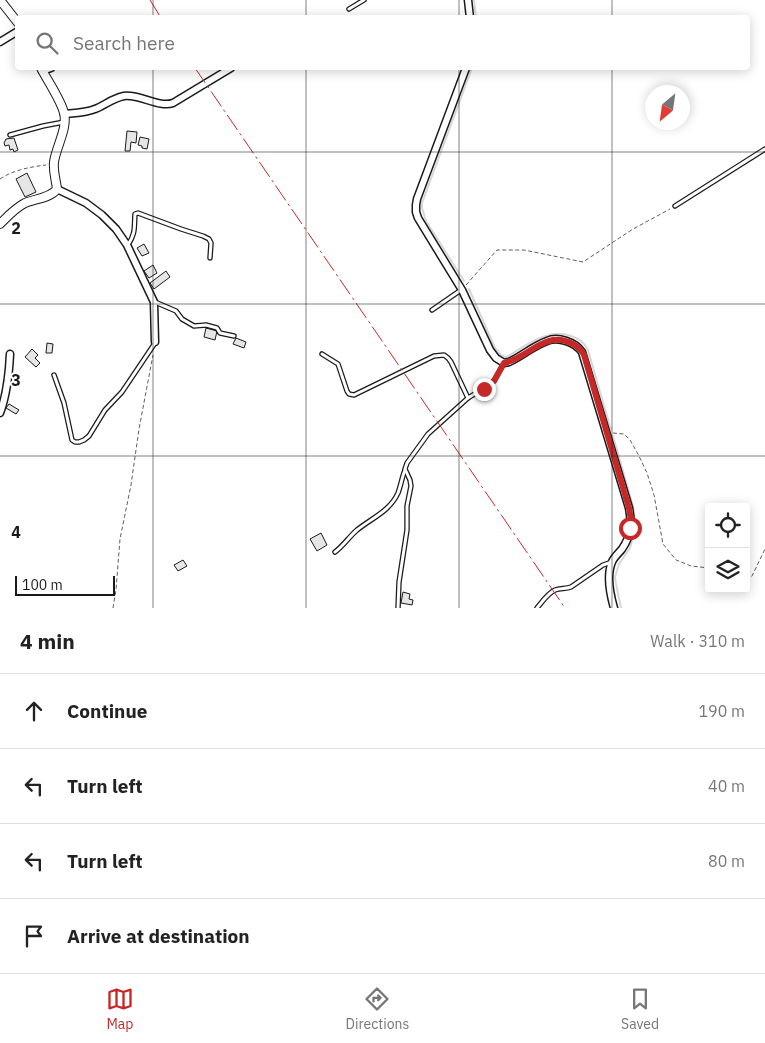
<!DOCTYPE html>
<meta charset="utf-8">
<style>
body{margin:0;font-family:"IBM Plex Sans",sans-serif;background:#f2f2f2;color:#222}
.controls{position:absolute;right:15px;bottom:15px;display:grid;overflow:hidden;border-radius:5px;box-shadow:0 2px 12px #0003}
.controls button{width:45px;height:45px;display:grid;place-items:center;padding:0;border:0;border-bottom:1px solid #e0e0e0;background:#fff;color:#222;font:25px sans-serif}
.compass{position:absolute;left:645px;top:85px;width:45px;height:45px;border-radius:50%;background:#fff;box-shadow:0 2px 12px #0003;rotate:209deg}
.scale{position:absolute;left:15px;bottom:12px;width:100px;box-sizing:border-box;padding-left:5px;border:2px solid #1a1a1a;border-top:0;font-size:14px;line-height:18px;white-space:nowrap;color:#1a1a1a;-webkit-text-stroke:4px #fff;paint-order:stroke}
.stop{position:absolute;width:15px;height:15px;margin:-11px;border:4px solid #c62828;border-radius:50%;background:#fff}
.stop.end{background:#c62828;border-color:#fff;box-shadow:0 1px 5px #0008}
.list{margin:0;padding:0;list-style:none}
h2{display:flex;justify-content:space-between;align-items:center;height:65px;margin:0;padding:0 20px;font-size:21px}
h2 small{font-size:16px;font-weight:400;color:#767676}
.list li{display:grid;grid-template-columns:32px 1fr auto;gap:15px;align-items:center;box-sizing:border-box;height:75px;padding:0 20px;border-top:1px solid #e0e0e0}
.list b{display:block;font-size:19px;white-space:nowrap}
.list em{font-size:16px;font-style:normal;color:#767676}
.icon{flex:none;width:28px;height:28px;fill:none;stroke:currentColor;stroke-width:2;stroke-linecap:round;stroke-linejoin:round}
.map{position:relative;flex:none;width:765px;height:608px;overflow:hidden}
.search{position:absolute;background:#fff;box-shadow:0 2px 12px #0003;left:15px;right:15px;top:15px;height:55px;display:flex;align-items:center;gap:12px;box-sizing:border-box;padding:0 18px;border-radius:5px;color:#767676;font-size:19px}
.sheet{height:365px;background:#fff}
nav{display:flex;justify-content:space-around;align-items:center;box-sizing:border-box;height:70px;border-top:1px solid #e0e0e0;background:#fff;font-size:14px;color:#767676}
nav a{display:grid;justify-items:center;gap:2px}
nav .on{color:#c62828}
.map>svg:first-child{display:block}
</style>
<div class="map">
<svg width="765" height="608" viewBox="0 0 765 608">
<rect width="100%" height="100%" fill="#fff"/>
<g fill="none" stroke-linecap="round" stroke-linejoin="round">
<g stroke="#d7d7d7" stroke-width="2">
<polyline points="474,0 476,18"/>
<polyline points="464,281 426,221 422,208 422,203 472,68"/>
<path d="M469 289 495 348 501 355 506 357 510 355C528 344 549 328 571 336 580 339 584 342 588 350L611 430"/>
<polyline points="613,436 633,506 636,527 630,548 619,564 615,577 616,584 621,608"/>
</g>
</g>
<g fill="#e6e6e6" stroke="#1a1a1a">
<polygon points="127,131 137,132 136,143 131,142 130,151 125,151"/>
<polygon points="140,137 149,139 147,149 142,148 142,146 138,145"/>
<polygon points="14,138 18,150 14,152 13,149 10,150 9,145 5,146 4,143 6,139"/>
<polygon points="27,173 36,192 25,197 16,179"/>
<polygon points="144,244 149,253 142,256 137,248"/>
<polygon points="153,265 157,273 149,278 144,271"/>
<polygon points="166,271 170,277 154,289 150,283"/>
<polygon points="206,328 217,331 215,340 204,337"/>
<polygon points="236,338 246,342 244,348 233,344"/>
<polygon points="47,343 53,344 52,353 46,353"/>
<polygon points="32,349 38,355 35,358 40,363 36,367 25,357"/>
<polygon points="9,404 19,410 16,414 6,408"/>
<polygon points="321,533 327,545 317,551 310,539"/>
<polygon points="183,560 187,566 178,571 174,565"/>
<polygon points="403,592 410,594 409,599 413,600 412,605 401,603"/>
</g>
<g fill="none" stroke-linecap="round" stroke-linejoin="round">
<g stroke="#1a1a1a" stroke-width="5.5">
<g id="service">
<polyline points="349,9 364,0"/>
<polyline points="10,135 43,126 64,122"/>
<polyline points="675,206 765,149"/>
<path d="M128 245C136 233 134 227 135 214L138 213 181 229 203 236 209 239 211 243 210 258"/>
<polyline points="155,302 176,311 182,319 194,326 206,325 217,328 220,333 234,336"/>
<polyline points="432,310 461,290"/>
<polyline points="322,354 338,364 347,391 349,394 354,395 434,356 444,355 448,358 451,362 468,398"/>
<polyline points="54,375 64,403 72,440 75,442 79,442 84,440 89,436 105,410 122,392 155,343"/>
<path d="M335 552C343 546 349 537 357 530 372 518 390 511 398 493 401 485 402 477 405 470"/>
<polyline points="398,608 399,582 407,530 407,506 411,486 410,480 405,469 407,463 428,434 468,398 489,385 494,381 504,363"/>
<path d="M537 608C542 602 548 593 555 590 560 588 566 589 571 587L603 565 612 562"/>
</g>
</g>
<g stroke="#1a1a1a" stroke-width="9">
<g id="minor">
<polyline points="468,0 470,18"/>
<polyline points="0,42 18,31"/>
<path d="M466 68 417 199 416 205V212L418 218 462 290 490 350 496 358 504 363 509 362C522 356 533 346 547 341 558 336 575 342 582 352L629 508C632 524 631 536 622 549 619 553 614 557 612 562 606 576 610 594 614 608"/>
<polyline points="42,71 51,68"/>
<path d="M64 114C75 113 85 113 95 109 105 105 113 98 124 96 140 94 159 108 173 103L231 68"/>
<polyline points="57,189 86,203 102,215 116,229 127,245 154,302 155,342"/>
<path d="M0 413C7 394 9 375 10 354"/>
</g>
</g>
<g stroke="#1a1a1a" stroke-width="10">
<g id="tertiary">
<polyline points="0,0 18,23"/>
<path d="M0 224C7 217 15 208 25 203 34 199 51 198 57 189 56 180 53 172 54 162 56 147 68 128 64 113 61 100 47 80 41 68"/>
</g>
</g>
<g stroke="#5f5f5f" stroke-width="1" stroke-dasharray="4 2.5" stroke-linecap="butt">
<path d="M0 179C13 170 30 167 46 165"/>
<polyline points="466,285 497,250 524,250 583,262 633,229 670,209"/>
<polyline points="613,433 624,434 630,440 638,454 647,473 654,495 663,544 676,560 691,566 709,568"/>
<polyline points="746,580 752,576 765,549"/>
<polyline points="113,608 116,590 120,539 131,485 139,429 153,355"/>
</g>
<use href="#service" stroke="#fff" stroke-width="3"/>
<use href="#minor" stroke="#fff" stroke-width="6"/>
<use href="#tertiary" stroke="#fff" stroke-width="8"/>
<g stroke="#c62828" stroke-width="1" stroke-dasharray="18 4 2.5 4" stroke-linecap="butt">
<polyline points="150,0 161,18"/>
<polyline points="195,68 565,608"/>
</g>
</g>
<g fill="none" stroke-linecap="round" stroke-linejoin="round">
<path stroke="#c62828" stroke-width="6" d="M484 389 494 381 504 363C529 358 545 329 573 344 578 347 581 349 584 355L629 508 631 520 630 528"/>
</g>
<path fill="none" stroke="#1a1a1a" stroke-width="1" stroke-opacity="0.55" d="M153 0V18M306 0V18M459 0V18M612 0V18M153 68V608M306 68V608M459 68V608M612 68V608M0 152H765M0 304H765M0 456H765"/>
<g font-size="16" text-anchor="middle" font-weight="bold" fill="#1a1a1a" stroke="#fff" stroke-width="4" stroke-linejoin="round" paint-order="stroke">
<text x="16" y="234">2</text>
<text x="16" y="386">3</text>
<text x="16" y="538">4</text>
</g>
</svg>
<div class="controls">
<button><svg class="icon" aria-label="locate" viewBox="0 0 24 24"><circle cx="12" cy="12" r="6"/><path d="M12 2v4M12 18v4M2 12h4M18 12h4"/></svg></button>
<button><svg class="icon" aria-label="layers" viewBox="0 0 24 24"><path d="M12 4l9 5-9 5-9-5zM3 14l9 5 9-5"/></svg></button>
</div>
<svg class="compass" viewBox="-18 -18 36 36"><path d="M0-13l5 13h-10z" fill="#e53935"/><path d="M0 13l5-13h-10z" fill="#767676"/></svg>
<div class="scale">100 m</div>
<div class="stop" style="left:630px;top:528px"></div>
<div class="stop end" style="left:484px;top:389px"></div>
<div class="search"><svg class="icon" aria-label="search" viewBox="0 0 24 24"><circle cx="10" cy="10" r="6"/><path d="M15 15l6 6"/></svg>Search here</div>
</div>
<section class="sheet">
<h2>4 min<small>Walk · 310 m</small></h2>
<ul class="list">
<li><svg class="icon" aria-label="ahead" viewBox="0 0 24 24"><path d="M12 20V5M6 11l6-6 6 6"/></svg><div><b>Continue</b></div><em>190 m</em></li>
<li><svg class="icon" aria-label="left" viewBox="0 0 24 24"><path d="M17 20v-9H6M10 6l-5 5 5 5"/></svg><div><b>Turn left</b></div><em>40 m</em></li>
<li><svg class="icon" aria-label="left" viewBox="0 0 24 24"><path d="M17 20v-9H6M10 6l-5 5 5 5"/></svg><div><b>Turn left</b></div><em>80 m</em></li>
<li><svg class="icon" aria-label="arrive" viewBox="0 0 24 24"><path d="M6 21V4h12l-3 4 3 4H6"/></svg><div><b>Arrive at destination</b></div></li>
</ul>
</section>
<nav>
<a class="on"><svg class="icon" aria-label="map" viewBox="0 0 24 24"><path d="M3 6l6-2 6 2 6-2v14l-6 2-6-2-6 2zM9 4v14M15 6v14"/></svg>Map</a>
<a><svg class="icon" aria-label="directions" viewBox="0 0 24 24"><path d="M12 3l9 9-9 9-9-9zM9 14v-3h6M13 9l2 2-2 2"/></svg>Directions</a>
<a><svg class="icon" aria-label="saved" viewBox="0 0 24 24"><path d="M7 4h10v16l-5-4-5 4z"/></svg>Saved</a>
</nav>
